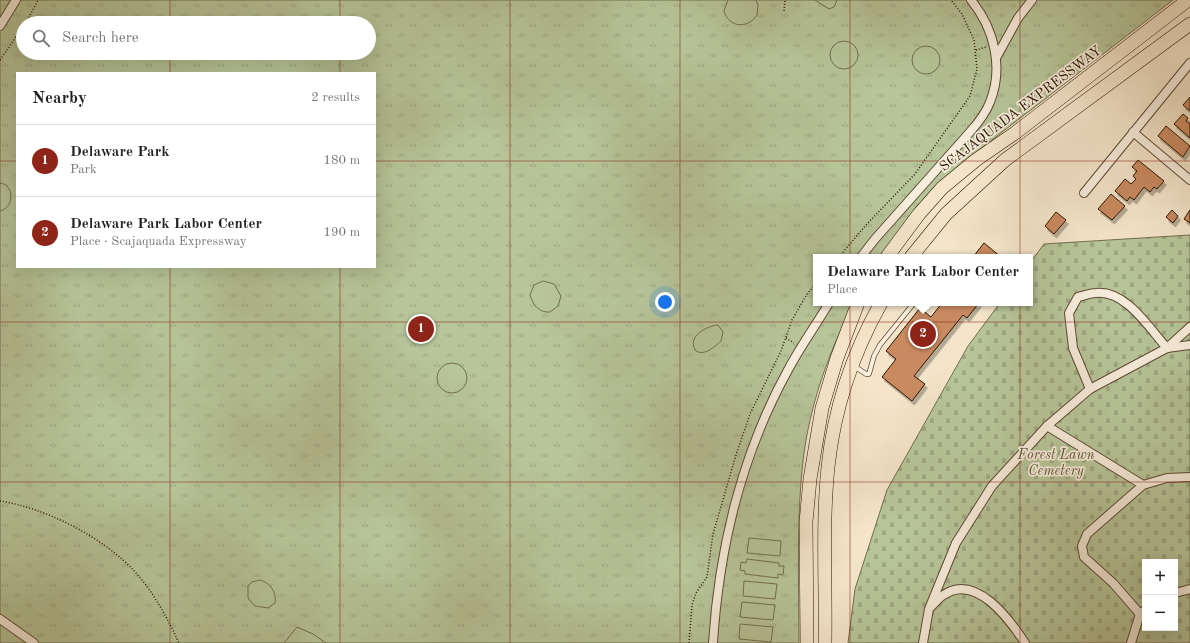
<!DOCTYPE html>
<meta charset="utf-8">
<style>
body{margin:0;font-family:"Old Standard TT",serif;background:#f6f6f6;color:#222}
.controls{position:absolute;right:12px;bottom:12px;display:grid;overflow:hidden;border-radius:0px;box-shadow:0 4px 16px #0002}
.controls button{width:36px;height:36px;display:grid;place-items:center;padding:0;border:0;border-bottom:1px solid #e0e0e0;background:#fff;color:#222;font:20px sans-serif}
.you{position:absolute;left:665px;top:302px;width:14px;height:14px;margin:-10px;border:3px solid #fff;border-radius:50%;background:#1a73e8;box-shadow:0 0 0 6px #1a73e833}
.badge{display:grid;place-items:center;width:26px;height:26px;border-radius:50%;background:#8f2418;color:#fff;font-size:13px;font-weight:700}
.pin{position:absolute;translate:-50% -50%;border:2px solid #fff;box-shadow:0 1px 4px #0006}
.popup{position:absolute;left:813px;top:254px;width:220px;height:52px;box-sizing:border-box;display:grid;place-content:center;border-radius:0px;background:#fff;filter:drop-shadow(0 1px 3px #0005);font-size:13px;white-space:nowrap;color:#767676}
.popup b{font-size:15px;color:#222}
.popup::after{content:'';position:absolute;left:50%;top:100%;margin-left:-8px;border:8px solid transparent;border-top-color:#fff}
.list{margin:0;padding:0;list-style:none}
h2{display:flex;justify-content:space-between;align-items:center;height:52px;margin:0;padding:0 16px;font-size:17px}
h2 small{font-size:13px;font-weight:400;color:#767676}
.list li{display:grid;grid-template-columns:26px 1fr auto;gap:12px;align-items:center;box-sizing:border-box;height:72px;padding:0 16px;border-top:1px solid #e0e0e0}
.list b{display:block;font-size:15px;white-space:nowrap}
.list p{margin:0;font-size:13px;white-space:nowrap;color:#767676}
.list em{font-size:13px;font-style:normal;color:#767676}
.icon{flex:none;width:22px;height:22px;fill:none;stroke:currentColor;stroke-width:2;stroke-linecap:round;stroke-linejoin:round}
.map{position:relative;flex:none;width:1190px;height:643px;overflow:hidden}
.search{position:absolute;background:#fff;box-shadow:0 4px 16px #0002;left:16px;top:16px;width:360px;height:44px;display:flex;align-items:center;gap:10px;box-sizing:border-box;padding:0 14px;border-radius:22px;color:#767676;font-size:15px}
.panel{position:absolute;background:#fff;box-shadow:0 4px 16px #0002;left:16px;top:72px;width:360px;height:196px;border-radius:0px}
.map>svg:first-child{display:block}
</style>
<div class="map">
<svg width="1190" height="643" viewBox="0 0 1190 643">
<defs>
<pattern id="cemetery-stones" width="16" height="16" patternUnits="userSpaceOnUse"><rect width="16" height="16" fill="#b7c69a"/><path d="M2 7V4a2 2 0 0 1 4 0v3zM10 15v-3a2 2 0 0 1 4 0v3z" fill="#9ea983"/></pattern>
<pattern id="park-tufts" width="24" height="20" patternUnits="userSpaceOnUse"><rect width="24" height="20" fill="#b7c69a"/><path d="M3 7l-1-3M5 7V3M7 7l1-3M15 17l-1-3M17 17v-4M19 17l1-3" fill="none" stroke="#9ea983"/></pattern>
<filter id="shadow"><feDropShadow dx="2.5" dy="4" stdDeviation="0" flood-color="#0004"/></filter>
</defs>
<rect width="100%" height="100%" fill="#f4e5ca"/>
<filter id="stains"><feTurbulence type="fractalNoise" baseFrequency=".005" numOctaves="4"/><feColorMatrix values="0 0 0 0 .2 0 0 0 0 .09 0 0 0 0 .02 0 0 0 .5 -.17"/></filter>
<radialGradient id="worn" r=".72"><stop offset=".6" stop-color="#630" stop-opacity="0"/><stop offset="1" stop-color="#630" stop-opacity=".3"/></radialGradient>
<path fill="url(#cemetery-stones)" stroke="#726e4e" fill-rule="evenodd" d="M1190 235V643H848L855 589 887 490 968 346 1000 303H1030V263L1044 244ZM1145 562H1175V628H1145Z"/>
<path fill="url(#park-tufts)" stroke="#726e4e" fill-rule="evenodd" d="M0 0H1173L975 153 881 257H816V303H854C829 351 809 407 803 461 796 521 799 583 799 643H0ZM23 23H369V53H23ZM17 73H375V267H17Z"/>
<g fill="#b7c69a" stroke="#726e4e">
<path d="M728 0H756L758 5 757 15C748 29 729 28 724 11Z"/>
<polygon points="815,0 837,0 834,7 829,9"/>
<circle cx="844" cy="55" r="14"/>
<circle cx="926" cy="60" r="14"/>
<path d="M0 183C15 185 14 208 0 211Z"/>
<path d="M543 281 554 284 561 296 558 306 550 312C539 313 533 305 530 295L534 285Z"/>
<path d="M718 325 723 332 721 341C714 347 705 356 696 351 686 337 706 326 718 325Z"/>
<circle cx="452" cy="378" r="15"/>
<polygon points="749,538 781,541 780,556 747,553"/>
<polygon points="747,559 779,563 779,566 784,566 783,575 778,574 778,578 745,574 745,571 740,570 741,562 746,563"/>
<path d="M260 580C270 583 277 592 275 603L268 608 255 606 248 598V586L252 582Z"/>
<polygon points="744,581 777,584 775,599 743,596"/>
<polygon points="742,602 775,605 773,620 740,617"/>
<polygon points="740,624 773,627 771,642 739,639"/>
<polygon points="297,627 313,634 326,643 284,643"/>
</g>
<g fill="#ca8a60" stroke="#2d1502" filter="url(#shadow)">
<polygon points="1190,97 1190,111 1183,105"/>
<polygon points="1183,114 1188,118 1186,121 1190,124 1190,138 1174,124"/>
<polygon points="1166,126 1190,146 1183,157 1158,136"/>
<polygon points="1138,160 1164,181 1157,189 1154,187 1150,192 1144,187 1134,200 1130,197 1127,201 1115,191 1125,179 1131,184 1136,179 1133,176 1137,171 1132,167"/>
<polygon points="1111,194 1125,206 1112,220 1098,209"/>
<polygon points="1172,210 1178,216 1173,223 1166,217"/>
<polygon points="1190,210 1190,223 1184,219"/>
<polygon points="1056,212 1066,220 1054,234 1045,226"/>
<polygon points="984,243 1001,257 973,257"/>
<polygon points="942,303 979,303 967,318 963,315 914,376 925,384 912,401 882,377 896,359 886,351 920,308 931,317"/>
</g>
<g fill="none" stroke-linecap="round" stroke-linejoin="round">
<g stroke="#5f4934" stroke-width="5.5">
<polyline id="service" points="854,366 866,374 869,374 874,356 880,345 914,303"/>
</g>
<g stroke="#5f4934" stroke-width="10">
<g id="minor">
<polyline points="0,26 16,0"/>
<polyline points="996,58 1018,18 1032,0"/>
<polyline points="1133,132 1190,180"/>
<polyline points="1084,193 1190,63"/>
<path d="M861 257 875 239 970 132C978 123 986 113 990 102 1004 67 994 28 971 0"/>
<path d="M1090 389 1073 348 1069 313 1078 297C1084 296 1090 293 1096 293 1126 290 1149 328 1167 348L1190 327"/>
<polyline points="1047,426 1143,485"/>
<polyline points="1175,593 1190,589"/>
<path d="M931 607C935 603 938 599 942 596 975 571 1010 620 1025 643"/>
<polyline points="1140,614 1113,583 1084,557 1082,546 1087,534 1143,485 1167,478 1190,477"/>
<polyline points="0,619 34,643"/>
<path d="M713 643C719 549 742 453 788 370 800 347 816 325 829 303"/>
<polyline points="923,643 929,609 956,543 992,486 1047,426 1090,389 1167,348 1190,345"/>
<polyline points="1131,643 1140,614 1145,610"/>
</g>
</g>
<g stroke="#2d1502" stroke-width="14">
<g id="trunk">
<polyline points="887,257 919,214 942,188 976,160 1015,133 1188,0"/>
<polyline points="911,257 946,214 1005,160 1190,24"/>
<polyline points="807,643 806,522 810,479 822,408 837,358 858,303"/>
<path d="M825 643C826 584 822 525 828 467 834 409 853 353 881 303"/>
</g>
</g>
<g stroke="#2d1502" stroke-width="1.5" stroke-dasharray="1 2" stroke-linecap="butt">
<polyline points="784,11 785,0"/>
<polyline points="26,23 38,0"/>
<polyline points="976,50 986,47"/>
<polyline points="0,60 23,27"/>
<polyline points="839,257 866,225 915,174 970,96 977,69 974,40 962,14 951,0"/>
<polyline points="786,338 794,343"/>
<path d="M0 501C46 508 105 538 136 573 154 593 168 619 179 643"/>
<polyline points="689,643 692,605 696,593 707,577 713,534 736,455 750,414 781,351 792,320 807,294 816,284"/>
</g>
<use href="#service" stroke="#f8eedd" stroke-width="4"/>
<use href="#minor" stroke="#f8eedd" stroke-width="8"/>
<use href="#trunk" stroke="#f4e5ca" stroke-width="13"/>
</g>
<path fill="none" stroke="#8f2418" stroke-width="1" stroke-opacity="0.55" d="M170 0V23M340 0V23M510 0V643M680 0V643M850 0V643M1020 0V643M170 53V73M340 53V73M0 161H17M375 161H1190M170 267V643M340 267V643M0 322H1190M0 482H1190"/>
<g text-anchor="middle" stroke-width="3.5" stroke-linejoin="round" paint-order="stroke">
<g font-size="14" fill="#2d1502" stroke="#f8eedd">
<text transform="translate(1020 108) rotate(-37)" y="5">SCAJAQUADA EXPRESSWAY</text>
</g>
<g font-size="14" font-style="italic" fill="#5d5337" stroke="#f8eedd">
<text x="1056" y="459">Forest Lawn<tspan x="1056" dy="16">Cemetery</tspan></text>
</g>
</g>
<rect width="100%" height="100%" filter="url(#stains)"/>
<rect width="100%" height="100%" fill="url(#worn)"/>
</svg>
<div class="controls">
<button>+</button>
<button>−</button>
</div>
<div class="you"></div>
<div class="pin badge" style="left:421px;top:329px">1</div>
<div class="pin badge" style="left:923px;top:334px">2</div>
<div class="popup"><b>Delaware Park Labor Center</b>Place</div>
<div class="search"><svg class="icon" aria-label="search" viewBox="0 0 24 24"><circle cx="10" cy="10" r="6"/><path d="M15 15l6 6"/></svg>Search here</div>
<section class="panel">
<h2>Nearby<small>2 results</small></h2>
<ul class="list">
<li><span class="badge">1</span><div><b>Delaware Park</b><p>Park</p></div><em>180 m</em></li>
<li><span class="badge">2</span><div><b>Delaware Park Labor Center</b><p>Place · Scajaquada Expressway</p></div><em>190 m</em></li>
</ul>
</section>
</div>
